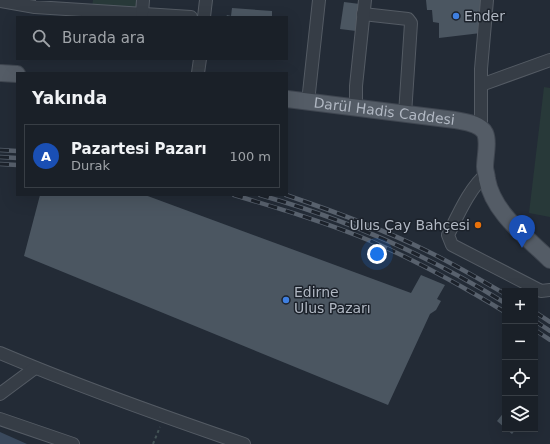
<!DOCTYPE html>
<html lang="tr">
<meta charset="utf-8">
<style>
body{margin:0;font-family:"DejaVu Sans",sans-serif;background:#232830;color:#f1f3f6}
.controls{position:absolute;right:12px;bottom:12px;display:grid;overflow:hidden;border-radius:0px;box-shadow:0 4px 16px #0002}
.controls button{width:36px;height:36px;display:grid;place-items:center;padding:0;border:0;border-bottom:1px solid #383e45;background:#1a2028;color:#f1f3f6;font:20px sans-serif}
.you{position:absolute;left:377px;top:254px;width:14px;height:14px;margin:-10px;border:3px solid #fff;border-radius:50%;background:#1a73e8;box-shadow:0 0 0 6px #1a73e833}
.badge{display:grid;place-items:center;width:26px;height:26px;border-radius:50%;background:#b45309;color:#fff;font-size:13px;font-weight:700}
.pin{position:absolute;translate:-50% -33px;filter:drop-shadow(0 1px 2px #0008)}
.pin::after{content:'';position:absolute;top:21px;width:14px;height:12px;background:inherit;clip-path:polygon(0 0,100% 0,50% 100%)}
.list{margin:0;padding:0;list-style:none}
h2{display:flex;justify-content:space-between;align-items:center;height:52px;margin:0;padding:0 16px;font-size:17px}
h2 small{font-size:13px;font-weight:400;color:#9fa3a8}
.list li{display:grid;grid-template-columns:26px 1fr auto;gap:12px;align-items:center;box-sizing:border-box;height:64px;margin:0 8px 8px;padding:0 8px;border:1px solid #383e45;border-radius:0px}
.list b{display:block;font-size:15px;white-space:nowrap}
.list p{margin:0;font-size:13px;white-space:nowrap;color:#9fa3a8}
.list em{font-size:13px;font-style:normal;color:#9fa3a8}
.icon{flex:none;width:22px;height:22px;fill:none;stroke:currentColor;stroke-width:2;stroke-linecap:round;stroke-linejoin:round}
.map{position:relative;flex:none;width:550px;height:444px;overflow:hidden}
.search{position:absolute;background:#1a2028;box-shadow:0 4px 16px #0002;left:16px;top:16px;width:272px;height:44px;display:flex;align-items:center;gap:10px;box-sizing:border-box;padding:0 14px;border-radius:0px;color:#9fa3a8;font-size:15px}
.panel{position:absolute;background:#1a2028;box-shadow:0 4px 16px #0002;left:16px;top:72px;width:272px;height:124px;border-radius:0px}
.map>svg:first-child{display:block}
</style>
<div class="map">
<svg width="550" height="444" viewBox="0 0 550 444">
<rect width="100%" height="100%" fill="#232b36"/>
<g fill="#283939">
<polygon points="93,0 141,0 140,11 92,7"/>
<polygon points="544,87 550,88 550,217 529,213"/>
</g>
<polygon fill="#3a495d" points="0,432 27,444 0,444"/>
<g fill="#4b5661">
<polygon points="426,0 480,0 481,33 439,38 439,23 433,22 432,10 427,10"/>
<polygon points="344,2 360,4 356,31 340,29"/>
<polygon points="232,8 272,11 272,17 226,17 227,15 231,16"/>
<polygon points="40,195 145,195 411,293 421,275 445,285 437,299 441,301 436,310 430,314 388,405 24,256"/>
<polygon points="505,411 505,428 497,421"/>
<polygon points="506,429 516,429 512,434"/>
</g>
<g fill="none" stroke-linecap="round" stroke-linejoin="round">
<g stroke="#545b64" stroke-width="14">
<g id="minor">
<polyline points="0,1 35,7 191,17"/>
<polyline points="142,13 143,0"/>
<polyline points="363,14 408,19 411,23 405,114"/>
<polyline points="204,17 206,0"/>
<polyline points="198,73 200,59"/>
<polyline points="481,85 550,60"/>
<polyline points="308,102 319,0"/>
<polyline points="356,108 356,86 365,0"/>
<polyline points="481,127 481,69 487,0"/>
<path d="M487 174C471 185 457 217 448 235L452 245 541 291 550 290"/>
<path d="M0 353C80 387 162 416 244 444"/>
<polyline points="0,394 35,368"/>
<polyline points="0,419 73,444"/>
</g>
</g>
<g stroke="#3f4650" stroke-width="18">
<g id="major">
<polyline points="0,73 17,74"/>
<path id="s1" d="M287 99 455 120C465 122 480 123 485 133 489 142 485 157 485 167 485 171 487 175 487 179 493 213 527 237 550 260"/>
</g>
</g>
<polyline stroke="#445456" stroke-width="2" stroke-dasharray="3 3" stroke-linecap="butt" points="153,444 160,427"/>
<use href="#minor" stroke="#363d46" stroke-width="12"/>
<use href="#major" stroke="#545c66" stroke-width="16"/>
<g stroke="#58616d" stroke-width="4.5">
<g id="rail">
<polyline points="0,150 17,151"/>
<polyline points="0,157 17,158"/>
<polyline points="0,164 17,165"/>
<path d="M234 195C281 209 328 223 373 242 419 262 462 286 505 312"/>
<path d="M260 195C346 219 429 256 505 303"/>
<path d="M286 195C333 211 380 228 425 250 452 263 479 279 505 294"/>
<polyline points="535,312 550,322"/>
<polyline points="535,321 550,331"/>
<polyline points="535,330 550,340"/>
</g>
</g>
<use href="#rail" stroke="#1c222b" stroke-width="3" stroke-dasharray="9" stroke-linecap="butt"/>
</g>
<g fill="#3f7fe0" stroke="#1c222b" stroke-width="1.5">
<circle cx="456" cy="16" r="4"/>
<circle cx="286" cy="300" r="4"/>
</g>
<circle fill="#e8710a" stroke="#1c222b" stroke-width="1.5" cx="478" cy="225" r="4"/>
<g text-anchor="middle" stroke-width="3" stroke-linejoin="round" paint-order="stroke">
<g font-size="14" fill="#b1b8c3" stroke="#1c222b" text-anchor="start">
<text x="464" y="21">Ender</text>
<text x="470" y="230" text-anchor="end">Ulus Çay Bahçesi</text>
<text x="294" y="297">Edirne<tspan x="294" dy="16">Ulus Pazarı</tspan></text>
</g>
<g font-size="14" fill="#b1b8c3" stroke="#1c222b">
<text dy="5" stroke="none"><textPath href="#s1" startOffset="98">Darül Hadis Caddesi</textPath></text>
</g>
</g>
</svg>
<div class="controls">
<button>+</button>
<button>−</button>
<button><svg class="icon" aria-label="locate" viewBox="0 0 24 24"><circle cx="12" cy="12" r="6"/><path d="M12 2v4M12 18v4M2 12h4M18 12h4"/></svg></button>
<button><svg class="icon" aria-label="layers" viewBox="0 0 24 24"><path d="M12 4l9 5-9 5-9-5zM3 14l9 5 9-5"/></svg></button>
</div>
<div class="you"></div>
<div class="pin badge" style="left:522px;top:248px;background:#1a4fb4">A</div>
<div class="search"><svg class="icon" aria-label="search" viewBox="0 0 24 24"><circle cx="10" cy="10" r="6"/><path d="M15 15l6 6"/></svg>Burada ara</div>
<section class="panel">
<h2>Yakında<small></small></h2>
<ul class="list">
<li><span class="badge" style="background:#1a4fb4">A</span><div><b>Pazartesi Pazarı</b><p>Durak</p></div><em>100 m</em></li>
</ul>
</section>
</div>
